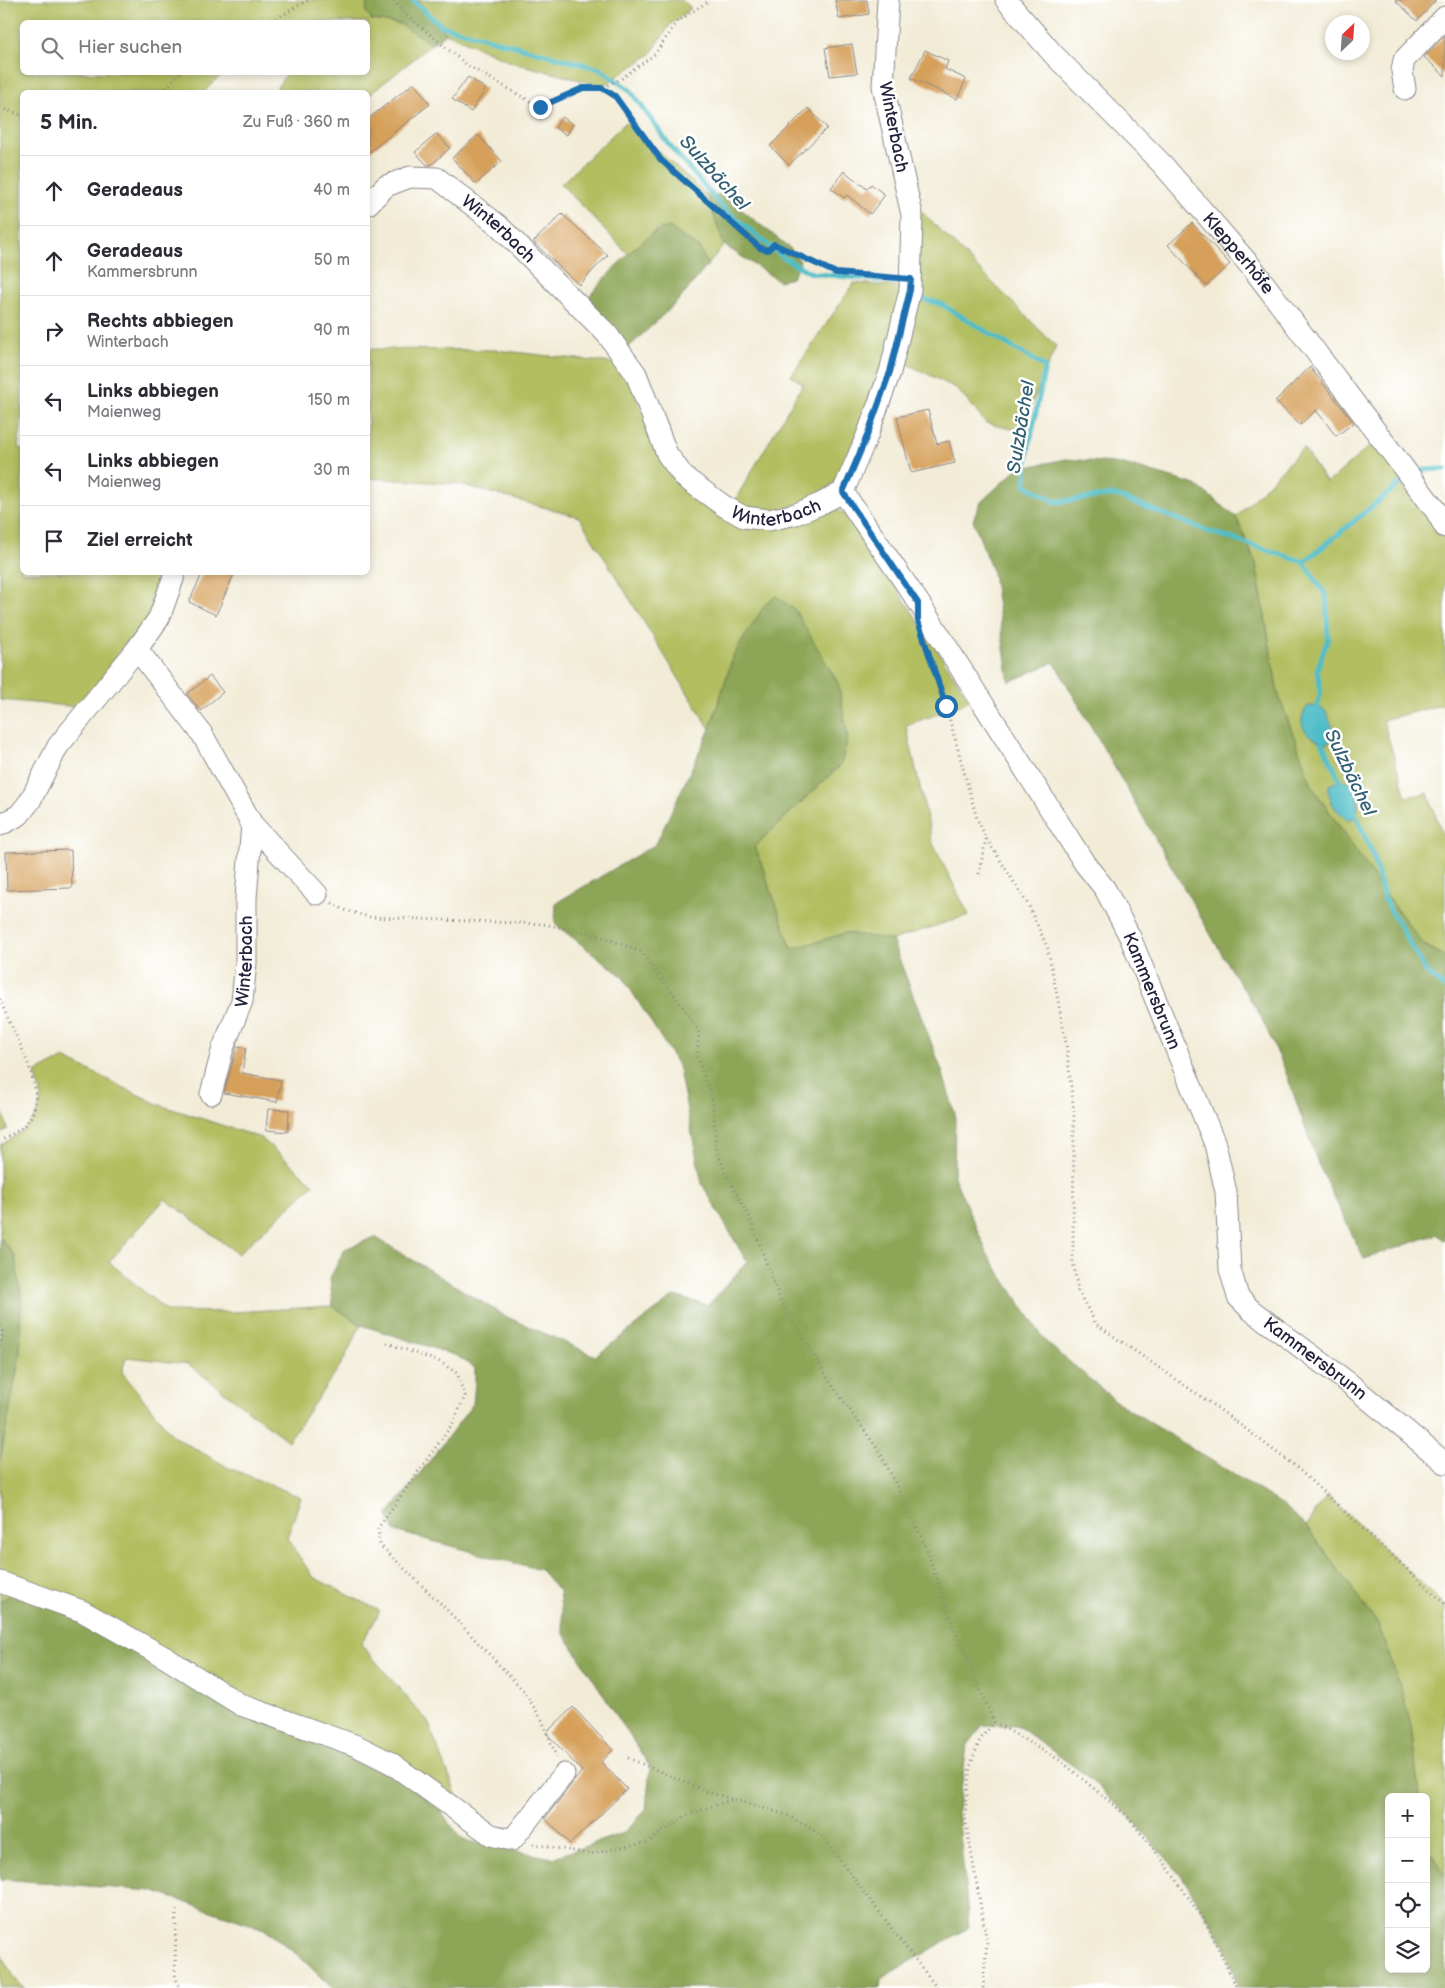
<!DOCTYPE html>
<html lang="de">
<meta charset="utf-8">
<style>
body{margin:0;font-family:"Balsamiq Sans",sans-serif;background:#f7f7f7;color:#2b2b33}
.controls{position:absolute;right:15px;bottom:15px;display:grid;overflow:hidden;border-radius:8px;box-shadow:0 2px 8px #0003}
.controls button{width:45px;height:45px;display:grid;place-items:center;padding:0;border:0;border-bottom:1px solid #e1e1e2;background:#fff;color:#2b2b33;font:25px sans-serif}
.compass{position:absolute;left:1325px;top:15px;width:45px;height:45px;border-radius:50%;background:#fff;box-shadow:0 2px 8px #0003;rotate:25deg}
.stop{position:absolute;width:15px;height:15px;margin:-11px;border:4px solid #1f6fb2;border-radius:50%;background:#fff}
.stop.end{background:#1f6fb2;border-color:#fff;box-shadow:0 1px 5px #0008}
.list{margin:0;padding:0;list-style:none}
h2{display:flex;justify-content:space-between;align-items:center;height:65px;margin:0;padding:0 20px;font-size:21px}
h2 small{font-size:16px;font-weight:400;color:#7c7c81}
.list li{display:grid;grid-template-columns:32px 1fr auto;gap:15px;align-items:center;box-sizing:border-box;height:70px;padding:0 20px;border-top:1px solid #e1e1e2}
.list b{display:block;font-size:19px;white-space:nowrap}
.list p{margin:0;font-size:16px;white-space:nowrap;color:#7c7c81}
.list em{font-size:16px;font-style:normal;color:#7c7c81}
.icon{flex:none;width:28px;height:28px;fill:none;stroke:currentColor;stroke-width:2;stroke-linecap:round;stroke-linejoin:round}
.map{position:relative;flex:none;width:1445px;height:1988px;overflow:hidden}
.search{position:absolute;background:#fff;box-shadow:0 2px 8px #0003;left:20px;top:20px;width:350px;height:55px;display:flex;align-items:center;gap:12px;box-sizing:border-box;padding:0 18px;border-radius:8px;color:#7c7c81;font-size:19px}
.panel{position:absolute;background:#fff;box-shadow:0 2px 8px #0003;left:20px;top:90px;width:350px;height:485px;border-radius:8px}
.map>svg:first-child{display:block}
</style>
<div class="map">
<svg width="1445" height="1988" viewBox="0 0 1445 1988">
<rect width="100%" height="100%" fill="#fff"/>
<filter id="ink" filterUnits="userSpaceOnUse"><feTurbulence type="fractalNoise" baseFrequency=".02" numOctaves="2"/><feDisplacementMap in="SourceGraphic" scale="10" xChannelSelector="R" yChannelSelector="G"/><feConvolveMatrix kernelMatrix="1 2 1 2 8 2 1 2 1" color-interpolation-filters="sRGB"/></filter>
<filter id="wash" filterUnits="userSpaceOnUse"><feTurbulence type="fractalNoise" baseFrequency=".0096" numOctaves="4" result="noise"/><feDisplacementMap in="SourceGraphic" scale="20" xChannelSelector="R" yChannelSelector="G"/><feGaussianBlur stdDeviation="1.12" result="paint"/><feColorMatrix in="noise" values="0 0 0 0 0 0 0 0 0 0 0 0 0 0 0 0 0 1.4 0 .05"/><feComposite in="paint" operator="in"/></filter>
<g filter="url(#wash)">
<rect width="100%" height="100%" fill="#f2ecd7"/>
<g fill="#b2be60" stroke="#6a704e">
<polygon points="1,0 369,0 367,3 371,20 400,24 432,44 368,96 368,92 274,92 287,73 368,72 368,22 22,22 22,72 223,73 204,92 22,92 22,419 18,448 22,449 22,572 169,573 155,615 80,707 0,700 0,3"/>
<polygon points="417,0 682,0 691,8 670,25 651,54 603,86 511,62 446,33"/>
<polygon points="626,122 707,195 724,245 708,265 699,248 659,228 628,254 561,184"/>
<polygon points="914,204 1056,346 1029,411 1024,432 986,423 956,388 899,360"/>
<polygon points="854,283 905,287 885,371 840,477 818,497 771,514 732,505 803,384 791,376"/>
<polygon points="368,349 496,350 622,364 663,458 745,523 829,508 837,510 850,517 970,700 950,710 906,725 933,844 969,915 892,940 846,933 792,950 755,846 841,765 734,654 710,729 579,517 459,484 368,478"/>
<polygon points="1377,440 1445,535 1445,704 1383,720 1406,797 1428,793 1445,842 1445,956 1424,945 1387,896 1313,788 1278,694 1256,564 1236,517 1303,448 1327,483"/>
<path d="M64 1058 157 1104 261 1138 314 1184 238 1254 165 1199 109 1262 167 1311 233 1312 333 1306 361 1325 342 1363 288 1441 188 1364 126 1357 122 1372 173 1436 229 1468 301 1497 287 1538 313 1577 380 1611 361 1644 428 1722 460 1804 442 1814 385 1763 14 1591 0 1602V1461L20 1354 15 1256 0 1237V1145C20 1134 40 1121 41 1096 41 1088 37 1080 35 1073Z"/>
<polygon points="0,1105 8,1129 0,1134"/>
<polygon points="1327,1495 1445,1605 1445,1876 1426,1847 1426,1797 1419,1797 1411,1725 1378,1624 1306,1526"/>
<polygon points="0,1952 18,1983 25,1988 0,1988"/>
</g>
<g fill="#8da556" stroke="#586448">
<polygon points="369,0 417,0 446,33 432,44 400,24 372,20 366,13 367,3"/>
<polygon points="707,195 723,195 791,249 800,261 792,278 779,281 724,245"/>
<path d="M669 227 699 248 708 265 679 300 627 349 585 301C604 280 643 231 669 227Z"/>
<polygon points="1066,459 1124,464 1196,485 1236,517 1256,564 1278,694 1313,788 1387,896 1424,945 1445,956 1445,1241 1437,1234 1364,1259 1318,1164 1284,1067 1259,1013 1231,970 1054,662 1009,682 993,573 973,520 981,502 1017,469"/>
<polygon points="776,596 795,610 838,683 848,737 841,764 755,846 792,949 846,933 892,940 942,1071 955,1114 954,1177 988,1255 1046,1342 1117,1402 1280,1503 1306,1526 1378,1624 1400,1685 1411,1725 1419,1797 1389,1797 1389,1969 1426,1969 1426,1847 1445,1876 1445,1988 1238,1988 1226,1947 1181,1875 1130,1817 1084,1774 1018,1726 983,1725 967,1746 958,1811 969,1927 881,1979 880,1988 332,1988 299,1956 264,1929 152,1891 0,1879 0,1602 14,1591 152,1653 385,1763 442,1814 463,1840 552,1858 623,1833 646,1810 650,1767 564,1634 559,1591 541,1570 394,1531 388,1515 473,1404 475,1383 475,1368 457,1356 361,1325 333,1306 330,1278 345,1249 375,1237 505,1316 596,1356 674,1296 708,1305 747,1262 702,1184 678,1065 622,976 555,924 556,903 656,844 710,729 734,654 766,603"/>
<polygon points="0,1237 15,1256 21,1294 20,1354 0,1461"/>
</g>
<g fill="#4fbdc7" stroke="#387081">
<path d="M1308 706 1318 707 1326 711 1334 731 1331 741 1324 744C1306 735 1294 725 1308 706Z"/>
<path d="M1339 781H1349C1360 791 1359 801 1356 816L1350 820C1337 814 1327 800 1329 785Z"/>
</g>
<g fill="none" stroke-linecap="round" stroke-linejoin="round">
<g stroke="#4fbdc7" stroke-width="5">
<polyline points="412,0 442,26 600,69 630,90 670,146 722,207 784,258 811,273 905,283"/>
<polyline points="916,290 923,299 941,304 1045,367 1028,452 1025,485 1057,502 1114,495 1205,530 1304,562 1326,596 1328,638 1317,670 1321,691 1316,712"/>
<polyline points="1422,470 1445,469"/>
<polyline points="1304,562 1402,482"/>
<polyline points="1321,739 1342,786"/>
<polyline points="1354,811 1373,855 1385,901 1427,973 1445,988"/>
</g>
</g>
<g id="blocks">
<g fill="#d6a05a">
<polygon points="835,0 867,0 869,14 839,19"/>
<polygon points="1395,0 1436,0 1417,21"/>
<polygon points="1445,35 1445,76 1424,57"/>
<polygon points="852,44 857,73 830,76 825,48"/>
<polygon points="925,50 948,61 945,69 966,79 957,99 911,78"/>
<polygon points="468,77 486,89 471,112 452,99"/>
<polygon points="414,83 430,104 368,153 368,119"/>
<polygon points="808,108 827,128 789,165 770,146"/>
<polygon points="562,117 573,124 567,135 555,128"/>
<polygon points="437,134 450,148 431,165 427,165 415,152"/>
<polygon points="478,135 502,161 476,184 452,158"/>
<polygon points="844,171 867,189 871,184 885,195 870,214 847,195 844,198 831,188"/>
<polygon points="562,214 608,255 579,285 533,242"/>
<polygon points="1192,223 1230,264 1206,286 1168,245"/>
<polygon points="1310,367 1354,423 1336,436 1316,410 1300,425 1275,401"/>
<polygon points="928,410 937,444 949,441 955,463 911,473 897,417"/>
<polygon points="203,572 235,572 216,615 189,602"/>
<polygon points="210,676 223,692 201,711 187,694"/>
<polygon points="71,850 72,888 7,890 6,852"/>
<polygon points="237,1046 246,1048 242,1073 281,1080 277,1102 224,1093"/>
<polygon points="268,1109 289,1110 288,1132 266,1130"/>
<polygon points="573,1707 613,1750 601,1762 627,1789 570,1844 545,1818 582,1771 546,1733"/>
</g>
</g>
</g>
<g filter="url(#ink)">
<use href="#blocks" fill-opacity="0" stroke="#8a8789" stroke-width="1"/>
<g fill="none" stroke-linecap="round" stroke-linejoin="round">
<g stroke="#8a8789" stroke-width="23">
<g id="minor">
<path id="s1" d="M1006 0 1054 55 1162 164 1254 270 1436 511 1445 527"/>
<polyline points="1405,89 1402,71 1404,60 1445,17"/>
<path id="s2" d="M368 204 386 186 410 177 437 178 498 225 607 334 636 374 667 454 684 477 724 506 744 517 769 520 796 514 820 504 843 492 867 436 890 372 910 290 912 215 883 86 888 0"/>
<path id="s3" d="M843 492 919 603 1085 864 1105 889 1130 937 1215 1144 1226 1192 1230 1269 1238 1297 1251 1310 1350 1384 1445 1463"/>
<polyline points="137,649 202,734 252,824 317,894"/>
<polyline points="0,825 19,815 30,801 58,746 137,649 159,618 173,579 174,572"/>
<path id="s4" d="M211 1094 223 1048 242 1001 246 963V898L252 824"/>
<polyline points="0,1582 82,1611 166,1658 241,1705 357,1746 391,1763 491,1835 512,1840 564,1774"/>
</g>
</g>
<g stroke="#8a8789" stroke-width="3" stroke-dasharray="1 4" stroke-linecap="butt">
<polyline points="394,0 404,13 467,65 540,107 583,88 602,88 622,78 655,54 677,22 710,0"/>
<polyline points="227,22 232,21 263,22 279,17 308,0"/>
<polyline points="602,88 615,96 661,159 760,248 768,250 774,244 836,273 893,279"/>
<polyline points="163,92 180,72"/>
<polyline points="0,108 22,115"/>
<polyline points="930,658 946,706 977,819 986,838 1029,906 1048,949 1066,1043 1074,1112 1073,1261 1078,1291 1096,1324 1223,1412 1296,1467 1445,1604"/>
<polyline points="979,874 986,839"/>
<polyline points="332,903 344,910 369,917 544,924 601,936 641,952 678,1000 699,1031 697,1057 712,1096 716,1147 725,1173 749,1216 781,1302 828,1379 881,1454 926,1547 952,1623 994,1722 1061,1761 1128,1817 1167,1866 1207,1925 1237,1988"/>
<path d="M0 999C10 1029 47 1086 32 1114 26 1128 12 1134 0 1141"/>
<polyline points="0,1326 2,1332 0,1346"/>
<polyline points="387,1343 440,1362 457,1373 465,1396 453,1423 378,1528 380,1545 445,1608 523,1690 542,1720 557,1758"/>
<polyline points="628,1758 708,1792 787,1815 820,1834 937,1988"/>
<polyline points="533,1844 591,1854 648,1842 687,1815 731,1800"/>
<polyline points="176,1910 175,1974 179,1988"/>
<polyline points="983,1988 987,1942 965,1817 970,1766 980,1740 994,1722"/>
</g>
<use href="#minor" stroke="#fff" stroke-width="21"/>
</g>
</g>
<g fill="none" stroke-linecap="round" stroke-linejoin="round" filter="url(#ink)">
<polyline stroke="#1f6fb2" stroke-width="6" points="540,107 583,88 602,88 615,96 661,160 760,248 768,250 774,244 836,273 911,279 910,290 890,372 867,436 843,492 918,603 918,621 946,706"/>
</g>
<g text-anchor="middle" stroke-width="5" stroke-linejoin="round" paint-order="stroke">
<g font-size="18" fill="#22223b" stroke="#fff">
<text transform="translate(894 127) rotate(79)" y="6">Winterbach</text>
<text dy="6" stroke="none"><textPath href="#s2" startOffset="158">Winterbach</textPath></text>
<text dy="6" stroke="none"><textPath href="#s1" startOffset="344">Klepperhöfe</textPath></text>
<text dy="6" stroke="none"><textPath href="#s2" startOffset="578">Winterbach</textPath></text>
<text dy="6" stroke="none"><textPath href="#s4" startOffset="138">Winterbach</textPath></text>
<text dy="6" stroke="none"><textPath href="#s3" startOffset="588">Kammersbrunn</textPath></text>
<text dy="6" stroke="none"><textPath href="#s3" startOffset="1008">Kammersbrunn</textPath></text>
</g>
<g font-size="19" font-style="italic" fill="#346073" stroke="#fff">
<text transform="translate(715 172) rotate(48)" y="7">Sulzbächel</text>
<text transform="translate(1020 427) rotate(-81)" y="7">Sulzbächel</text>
<text transform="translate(1351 772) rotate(64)" y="7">Sulzbächel</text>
</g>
</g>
</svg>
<div class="controls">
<button>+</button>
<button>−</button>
<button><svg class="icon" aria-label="locate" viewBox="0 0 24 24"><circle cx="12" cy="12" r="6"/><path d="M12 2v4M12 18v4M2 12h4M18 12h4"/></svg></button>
<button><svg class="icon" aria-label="layers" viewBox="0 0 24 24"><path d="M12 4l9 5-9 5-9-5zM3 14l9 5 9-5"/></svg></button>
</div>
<svg class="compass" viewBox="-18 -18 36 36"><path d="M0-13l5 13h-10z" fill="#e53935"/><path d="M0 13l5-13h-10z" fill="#7c7c81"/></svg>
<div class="stop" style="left:946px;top:706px"></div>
<div class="stop end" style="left:540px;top:107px"></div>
<div class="search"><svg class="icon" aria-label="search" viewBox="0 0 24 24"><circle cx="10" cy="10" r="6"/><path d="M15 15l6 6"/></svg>Hier suchen</div>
<section class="panel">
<h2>5 Min.<small>Zu Fuß · 360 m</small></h2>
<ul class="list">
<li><svg class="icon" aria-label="ahead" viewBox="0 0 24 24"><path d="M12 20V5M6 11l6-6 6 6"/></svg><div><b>Geradeaus</b></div><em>40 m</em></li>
<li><svg class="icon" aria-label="ahead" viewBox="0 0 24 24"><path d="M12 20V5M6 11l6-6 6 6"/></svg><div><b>Geradeaus</b><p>Kammersbrunn</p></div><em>50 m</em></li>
<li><svg class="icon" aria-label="right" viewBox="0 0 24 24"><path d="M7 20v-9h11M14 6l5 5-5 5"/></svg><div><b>Rechts abbiegen</b><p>Winterbach</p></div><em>90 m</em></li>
<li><svg class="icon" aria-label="left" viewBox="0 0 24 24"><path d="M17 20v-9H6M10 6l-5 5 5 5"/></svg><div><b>Links abbiegen</b><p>Maienweg</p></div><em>150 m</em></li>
<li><svg class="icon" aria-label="left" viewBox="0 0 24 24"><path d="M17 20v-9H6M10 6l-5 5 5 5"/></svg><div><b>Links abbiegen</b><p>Maienweg</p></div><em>30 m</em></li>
<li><svg class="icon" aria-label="arrive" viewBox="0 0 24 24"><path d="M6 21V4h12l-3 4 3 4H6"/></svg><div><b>Ziel erreicht</b></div></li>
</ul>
</section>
</div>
